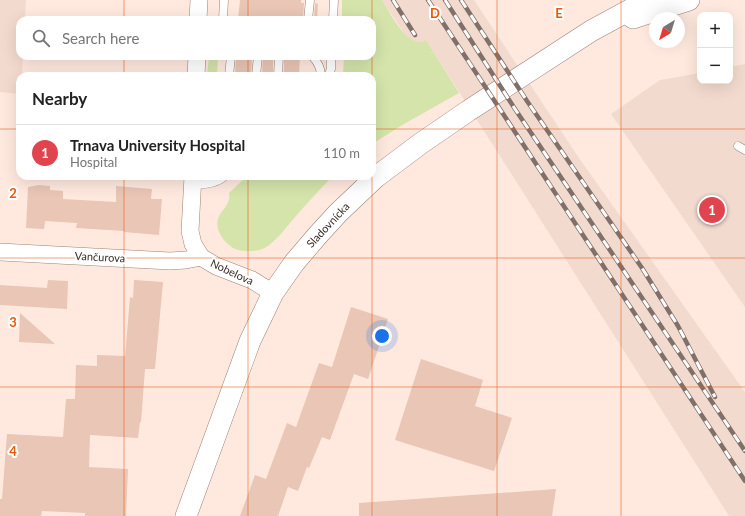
<!DOCTYPE html>
<meta charset="utf-8">
<style>
body{margin:0;font-family:Lato,sans-serif;background:#f2f2f2;color:#222}
.controls{position:absolute;right:12px;top:12px;display:grid;overflow:hidden;border-radius:8px;box-shadow:0 4px 16px #0002}
.controls button{width:36px;height:36px;display:grid;place-items:center;padding:0;border:0;border-bottom:1px solid #e0e0e0;background:#fff;color:#222;font:20px sans-serif}
.compass{position:absolute;left:649px;top:12px;width:36px;height:36px;border-radius:50%;background:#fff;box-shadow:0 4px 16px #0002;rotate:218deg}
.you{position:absolute;left:382px;top:336px;width:14px;height:14px;margin:-10px;border:3px solid #fff;border-radius:50%;background:#1a73e8;box-shadow:0 0 0 6px #1a73e833}
.badge{display:grid;place-items:center;width:26px;height:26px;border-radius:50%;background:#0b8043;color:#fff;font-size:13px;font-weight:700}
.pin{position:absolute;translate:-50% -50%;border:2px solid #fff;box-shadow:0 1px 4px #0006}
.list{margin:0;padding:0;list-style:none}
h2{display:flex;justify-content:space-between;align-items:center;height:52px;margin:0;padding:0 16px;font-size:17px}
h2 small{font-size:13px;font-weight:400;color:#767676}
.list li{display:grid;grid-template-columns:26px 1fr auto;gap:12px;align-items:center;box-sizing:border-box;height:56px;padding:0 16px;border-top:1px solid #e0e0e0}
.list b{display:block;font-size:15px;white-space:nowrap}
.list p{margin:0;font-size:13px;white-space:nowrap;color:#767676}
.list em{font-size:13px;font-style:normal;color:#767676}
.icon{flex:none;width:22px;height:22px;fill:none;stroke:currentColor;stroke-width:2;stroke-linecap:round;stroke-linejoin:round}
.map{position:relative;flex:none;width:745px;height:516px;overflow:hidden}
.search{position:absolute;background:#fff;box-shadow:0 4px 16px #0002;left:16px;top:16px;width:360px;height:44px;display:flex;align-items:center;gap:10px;box-sizing:border-box;padding:0 14px;border-radius:12px;color:#767676;font-size:15px}
.panel{position:absolute;background:#fff;box-shadow:0 4px 16px #0002;left:16px;top:72px;width:360px;height:108px;border-radius:12px}
.map>svg:first-child{display:block}
</style>
<div class="map">
<svg width="745" height="516" viewBox="0 0 745 516">
<rect width="100%" height="100%" fill="#ffe9df"/>
<g fill="#f3dace">
<polygon points="0,0 26,0 25,20 20,20 20,56 23,56 22,76 20,76 20,94 0,92"/>
<polygon points="382,0 474,0 579,158 745,392 745,516 729,516 426,40 422,43 414,42 407,38"/>
<polygon points="745,64 745,307 611,114 660,80 700,73 700,81 730,81 730,67"/>
</g>
<g fill="#d4e4ab">
<path d="M342 0H382C390 12 408 51 426 40L459 93 404 124 372 144V76H343L344 56H372V20H347L346 19 342 18Z"/>
<polygon points="209,56 218,56 217,76 207,76"/>
<path d="M247 176H333C320 189 308 202 296 216 287 226 279 238 268 246 260 252 243 253 233 248 227 244 220 237 218 229 214 214 227 210 229 199 230 197 229 195 229 193Z"/>
</g>
<g fill="#e9c6b6">
<polygon points="240,0 301,0 301,3 304,3 303,20 238,20"/>
<polygon points="315,3 318,4 317,20 314,20"/>
<polygon points="236,56 252,56 251,76 235,76"/>
<polygon points="263,56 273,56 273,76 262,76"/>
<polygon points="284,56 300,56 299,76 284,76"/>
<polygon points="39,185 50,186 50,190 63,191 63,199 116,202 116,186 152,189 151,199 162,199 159,235 124,232 124,231 76,228 77,223 45,221 44,229 26,228 28,187"/>
<polygon points="48,280 68,281 67,309 0,305 0,285 47,288"/>
<polygon points="134,280 163,282 155,369 145,369 141,422 140,422 138,438 90,435 89,467 128,469 126,516 85,516 85,513 42,511 41,516 0,516 0,499 2,499 7,434 63,437 66,399 75,399 76,365 97,366 97,355 125,356 130,297 133,298"/>
<polygon points="351,307 388,319 368,379 354,374 330,440 322,437 309,468 307,467 298,491 288,487 278,516 240,516 255,475 266,479 287,423 296,427 319,363 332,367"/>
<polygon points="20,313 55,344 19,342"/>
<polygon points="421,359 483,380 475,406 512,418 494,471 395,440"/>
<polygon points="556,489 552,516 359,516 359,503"/>
</g>
<g fill="none" stroke-linecap="round" stroke-linejoin="round">
<g stroke="#a18173" stroke-width="9">
<g id="service">
<polyline points="223,20 224,0"/>
<polyline points="308,20 310,0"/>
<polyline points="333,20 334,0"/>
<path d="M312 56C317 61 321 68 321 76"/>
<polyline points="229,76 231,56"/>
<polyline points="256,76 258,56"/>
<polyline points="278,76 279,56"/>
<polyline points="328,76 331,69 331,56"/>
<polyline points="738,146 745,150"/>
<path d="M193 185C205 184 216 184 225 176"/>
</g>
</g>
<g stroke="#a18173" stroke-width="18">
<g id="minor">
<polyline points="198,20 199,0"/>
<polyline points="196,76 197,56"/>
<polyline points="193,176 190,231 193,244 201,257 216,266 252,280 273,293"/>
<polyline points="0,252 170,261 186,260 201,257"/>
</g>
</g>
<g stroke="#a18173" stroke-width="22">
<g id="tertiary">
<polyline points="633,18 689,0"/>
<polyline points="186,516 250,341 273,293 294,263 317,236 338,213 376,177 420,144 468,111 591,31 648,0"/>
</g>
</g>
<use href="#service" stroke="#fff" stroke-width="8"/>
<use href="#minor" stroke="#fff" stroke-width="17"/>
<use href="#tertiary" stroke="#fff" stroke-width="21"/>
<g stroke="#817069" stroke-width="4.5">
<g id="rail">
<polyline points="393,0 415,35"/>
<polyline points="428,0 745,481"/>
<polyline points="445,0 515,109 745,451"/>
<polyline points="461,0 527,101 642,268 678,326 715,397"/>
</g>
</g>
<use href="#rail" stroke="#fff" stroke-width="3" stroke-dasharray="9" stroke-linecap="butt"/>
</g>
<path fill="none" stroke="#e8590c" stroke-width="1" stroke-opacity="0.55" d="M124 0V20M248 0V20M372 0V516M497 0V516M621 0V516M124 56V76M248 56V76M0 129H20M372 129H745M124 176V516M248 176V516M0 258H745M0 387H745"/>
<g text-anchor="middle" stroke-width="4" stroke-linejoin="round" paint-order="stroke">
<g font-size="11" fill="#3a2c26" stroke="#fff">
<text transform="translate(328 225) rotate(-47)" y="4">Sladovnícka</text>
<text transform="translate(100 257) rotate(3)" y="4">Vančurova</text>
<text transform="translate(232 272) rotate(25)" y="4">Nobelova</text>
</g>
</g>
<g font-size="13" text-anchor="middle" font-weight="bold" fill="#e8590c" stroke="#fff" stroke-width="4" stroke-linejoin="round" paint-order="stroke">
<text x="435" y="18">D</text>
<text x="559" y="18">E</text>
<text x="13" y="198">2</text>
<text x="13" y="327">3</text>
<text x="13" y="456">4</text>
</g>
</svg>
<div class="controls">
<button>+</button>
<button>−</button>
</div>
<svg class="compass" viewBox="-18 -18 36 36"><path d="M0-13l5 13h-10z" fill="#e53935"/><path d="M0 13l5-13h-10z" fill="#767676"/></svg>
<div class="you"></div>
<div class="pin badge" style="left:712px;top:210px;background:#e0444e">1</div>
<div class="search"><svg class="icon" aria-label="search" viewBox="0 0 24 24"><circle cx="10" cy="10" r="6"/><path d="M15 15l6 6"/></svg>Search here</div>
<section class="panel">
<h2>Nearby<small></small></h2>
<ul class="list">
<li><span class="badge" style="background:#e0444e">1</span><div><b>Trnava University Hospital</b><p>Hospital</p></div><em>110 m</em></li>
</ul>
</section>
</div>
